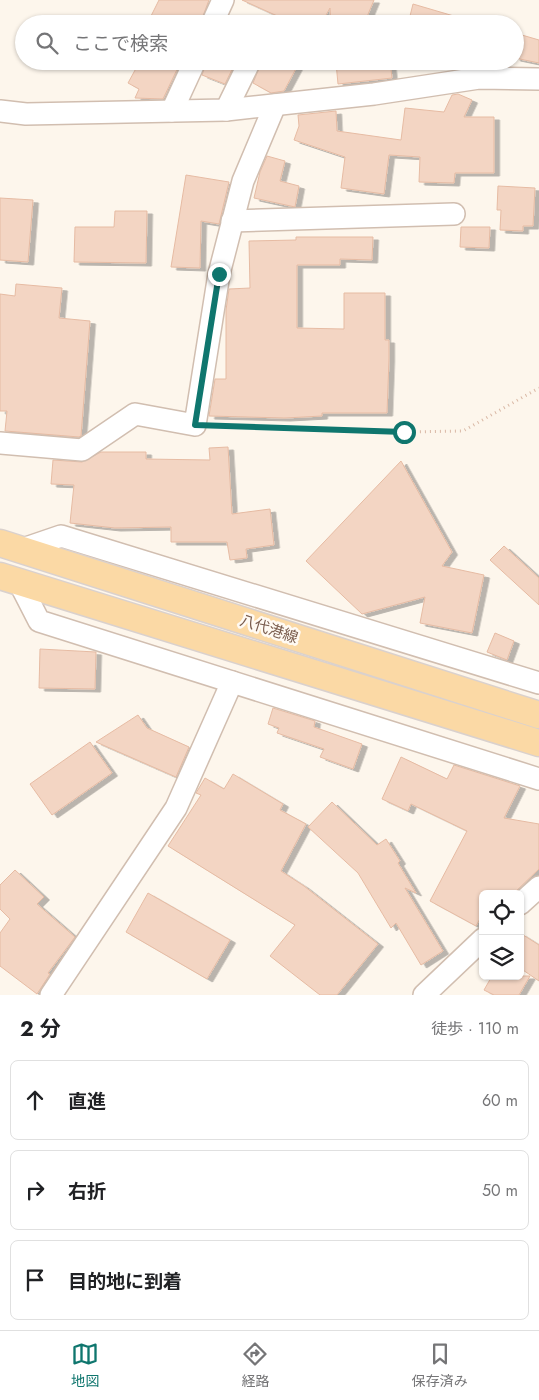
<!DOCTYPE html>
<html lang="ja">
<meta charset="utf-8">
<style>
body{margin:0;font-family:Jost,"Noto Sans JP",sans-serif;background:#f2f2f2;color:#202124}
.controls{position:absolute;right:15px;bottom:15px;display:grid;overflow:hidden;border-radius:8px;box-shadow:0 1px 4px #0004}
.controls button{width:45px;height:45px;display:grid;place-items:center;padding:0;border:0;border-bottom:1px solid #e0e0e0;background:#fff;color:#202124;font:25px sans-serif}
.stop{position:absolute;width:15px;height:15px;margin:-11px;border:4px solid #0f766e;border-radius:50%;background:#fff}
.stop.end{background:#0f766e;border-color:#fff;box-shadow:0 1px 5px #0008}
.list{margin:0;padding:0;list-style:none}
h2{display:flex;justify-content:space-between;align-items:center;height:65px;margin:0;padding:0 20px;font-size:21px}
h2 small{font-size:16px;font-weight:400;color:#757577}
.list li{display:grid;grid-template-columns:32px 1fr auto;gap:15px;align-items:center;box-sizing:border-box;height:80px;margin:0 10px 10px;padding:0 10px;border:1px solid #e0e0e0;border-radius:8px}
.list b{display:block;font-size:19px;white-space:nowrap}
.list em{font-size:16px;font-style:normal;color:#757577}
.icon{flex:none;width:28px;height:28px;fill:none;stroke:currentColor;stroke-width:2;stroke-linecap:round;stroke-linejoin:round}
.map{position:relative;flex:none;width:539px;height:995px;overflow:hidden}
.search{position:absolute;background:#fff;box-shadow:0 1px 4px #0004;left:15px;right:15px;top:15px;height:55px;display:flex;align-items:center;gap:12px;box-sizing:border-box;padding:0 18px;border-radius:28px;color:#757577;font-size:19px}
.sheet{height:335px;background:#fff}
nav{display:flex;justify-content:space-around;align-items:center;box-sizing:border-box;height:70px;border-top:1px solid #e0e0e0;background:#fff;font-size:14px;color:#757577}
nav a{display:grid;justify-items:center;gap:2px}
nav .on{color:#0f766e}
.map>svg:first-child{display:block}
</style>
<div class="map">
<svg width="539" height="995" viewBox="0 0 539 995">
<defs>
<filter id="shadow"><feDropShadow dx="5.5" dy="3" stdDeviation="0" flood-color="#0004"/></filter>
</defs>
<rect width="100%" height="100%" fill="#fdf6ec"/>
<g fill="#f3d5c3" stroke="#e6bba3" filter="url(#shadow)">
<polygon points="159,0 209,0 200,24 147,24"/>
<polygon points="242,0 374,0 364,24 331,24 330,8 321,24 282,24 284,19"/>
<polygon points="413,4 464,19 463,24 408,24"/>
<polygon points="515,33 539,40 539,63 515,58"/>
<polygon points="140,61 181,61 163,99 135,98 139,89 128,83"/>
<polygon points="207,61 236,61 225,84 202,75"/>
<polygon points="262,61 300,61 284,91 271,93 253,83"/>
<polygon points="353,61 390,61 392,78 338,84 336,63"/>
<polygon points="458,94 472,100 464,117 494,117 494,173 455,173 454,183 419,182 420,157 389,155 384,194 341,188 345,157 294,140 299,126 298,115 336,111 337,131 401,140 405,108 444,112 452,95"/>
<polygon points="267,156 285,161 280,181 299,186 295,207 254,198 260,172"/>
<polygon points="186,175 229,182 219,224 201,221 200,268 171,267"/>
<polygon points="498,186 535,188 533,226 523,226 523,231 500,230 501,210 497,210"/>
<polygon points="0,198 33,200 28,262 0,260"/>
<polygon points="115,211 147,211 146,263 74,262 75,227 114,227"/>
<polygon points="461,227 490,227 489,248 460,247"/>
<polygon points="296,237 373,237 372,260 340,259 340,265 297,265 297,328 344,329 344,293 385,293 385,340 389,340 389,359 387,413 322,413 322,416 285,418 209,416 215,379 226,379 226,310 229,289 250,288 249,241 296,240"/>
<polygon points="16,284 62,288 59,318 90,321 81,436 79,437 5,431 7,411 0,411 0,294 15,296"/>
<polygon points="228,447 232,514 270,509 274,545 246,549 247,558 230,560 227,542 171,542 171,527 115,528 70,523 74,485 51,484 53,460 82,462 101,452 146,452 146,459 210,460 209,448"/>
<polygon points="401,461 452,552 442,566 484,575 472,633 420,623 425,597 362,614 306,561"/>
<polygon points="504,546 539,578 539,605 490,560"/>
<polygon points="495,633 514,641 507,660 487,652"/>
<polygon points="40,649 96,652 95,689 39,688"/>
<polygon points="273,708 315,721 314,727 362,744 353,769 320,757 324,749 277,733 279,728 268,724"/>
<polygon points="138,715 147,728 189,747 176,777 96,742"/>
<polygon points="90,742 112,773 52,815 30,784"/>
<polygon points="401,757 447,779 454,765 520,786 504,818 539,824 539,869 513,894 483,894 483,913 476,926 430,901 467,831 411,804 408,811 382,799"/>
<polygon points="233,774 283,804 280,810 306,824 281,871 304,886 378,944 337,995 320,995 270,956 295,925 168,846 201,795 196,793 205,778 224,789"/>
<polygon points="332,802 377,845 386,839 400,861 398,863 416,893 405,888 443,951 421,965 396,923 391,928 358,873 308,827"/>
<polygon points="15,870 44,897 37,904 75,937 48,973 50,974 37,994 0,966 0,933 10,919 0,909 0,885"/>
<polygon points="148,893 230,940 207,979 126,932"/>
<polygon points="520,933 539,945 539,981 520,968"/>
<polygon points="492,976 530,976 519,995 494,995 484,990"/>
</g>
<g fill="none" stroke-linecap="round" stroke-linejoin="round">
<g stroke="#d1beb0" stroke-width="24">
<g id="minor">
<polyline points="212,24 223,0"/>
<polyline points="226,110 250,61"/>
<polyline points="0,111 26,114 226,110 374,94 479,78 539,79"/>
<polyline points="172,111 195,61"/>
<polyline points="232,221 454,214"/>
<polyline points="0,443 82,450 135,414 195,425 219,274 243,181 275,105"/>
<polyline points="20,550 61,536 539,683"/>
<polyline points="19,582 39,621 539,779"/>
<polyline points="520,904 539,887"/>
<polyline points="51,995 176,808 232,682"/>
<polyline points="424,995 483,939"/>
</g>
</g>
<g stroke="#dad1cd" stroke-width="29">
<g id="major">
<polyline points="0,543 539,715"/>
<polyline points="0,576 539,743"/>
</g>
</g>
<polyline stroke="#d9b8a5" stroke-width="3" stroke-dasharray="1 4" stroke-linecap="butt" points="215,426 404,432 463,431 539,388"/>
<use href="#minor" stroke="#fff" stroke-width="21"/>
<use href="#major" stroke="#fbd9a5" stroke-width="26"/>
</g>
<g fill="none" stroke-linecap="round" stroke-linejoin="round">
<polyline stroke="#0f766e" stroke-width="6" points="219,274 195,425 404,432"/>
</g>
<g text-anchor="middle" stroke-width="5" stroke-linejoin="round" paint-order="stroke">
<g font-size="15" fill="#7a5c4d" stroke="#fffaf3">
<text transform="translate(269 629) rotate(18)" y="5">八代港線</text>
</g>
</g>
</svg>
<div class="controls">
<button><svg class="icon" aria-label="locate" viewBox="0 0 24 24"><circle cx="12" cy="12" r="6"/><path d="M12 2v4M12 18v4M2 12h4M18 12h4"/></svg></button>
<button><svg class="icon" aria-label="layers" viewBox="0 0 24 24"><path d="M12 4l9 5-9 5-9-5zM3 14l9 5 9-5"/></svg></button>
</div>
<div class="stop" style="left:404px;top:432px"></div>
<div class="stop end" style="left:219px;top:274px"></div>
<div class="search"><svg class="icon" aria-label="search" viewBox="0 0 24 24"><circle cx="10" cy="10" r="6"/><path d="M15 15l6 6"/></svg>ここで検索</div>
</div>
<section class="sheet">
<h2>2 分<small>徒歩 · 110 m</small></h2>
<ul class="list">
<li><svg class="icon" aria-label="ahead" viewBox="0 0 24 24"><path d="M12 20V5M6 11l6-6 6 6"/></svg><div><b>直進</b></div><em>60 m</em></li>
<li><svg class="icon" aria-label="right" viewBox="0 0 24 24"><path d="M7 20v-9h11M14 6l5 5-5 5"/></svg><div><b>右折</b></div><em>50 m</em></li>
<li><svg class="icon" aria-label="arrive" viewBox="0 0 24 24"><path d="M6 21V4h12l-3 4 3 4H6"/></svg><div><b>目的地に到着</b></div></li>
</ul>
</section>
<nav>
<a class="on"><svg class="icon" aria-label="map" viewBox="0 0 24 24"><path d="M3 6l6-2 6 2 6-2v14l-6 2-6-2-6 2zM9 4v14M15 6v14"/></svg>地図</a>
<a><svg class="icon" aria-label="directions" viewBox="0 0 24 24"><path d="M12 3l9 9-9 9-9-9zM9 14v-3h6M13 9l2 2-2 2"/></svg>経路</a>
<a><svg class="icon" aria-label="saved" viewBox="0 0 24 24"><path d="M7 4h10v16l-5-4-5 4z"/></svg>保存済み</a>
</nav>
